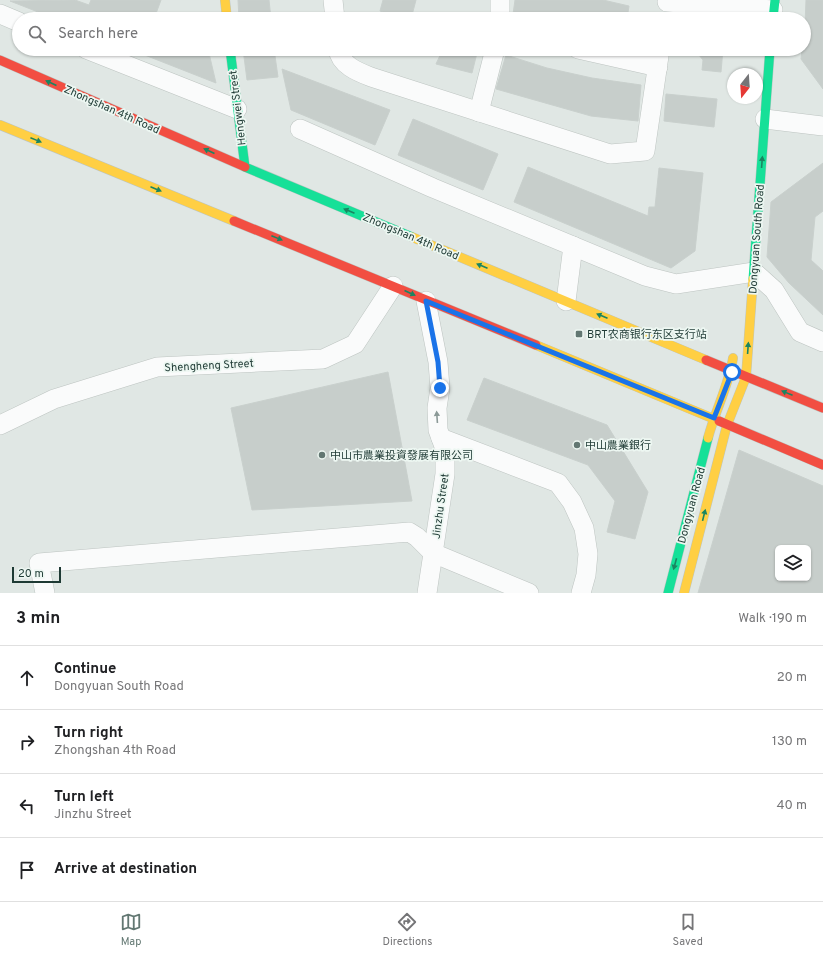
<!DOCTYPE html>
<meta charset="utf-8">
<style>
body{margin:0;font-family:Overpass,"Noto Sans SC",sans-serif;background:#f2f2f2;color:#202124}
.controls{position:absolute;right:12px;bottom:12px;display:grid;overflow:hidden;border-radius:6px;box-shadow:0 1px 3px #0004}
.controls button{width:36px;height:36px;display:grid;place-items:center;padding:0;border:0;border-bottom:1px solid #e0e0e0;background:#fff;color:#202124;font:20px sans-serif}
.compass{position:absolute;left:727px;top:68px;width:36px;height:36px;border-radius:50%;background:#fff;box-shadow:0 1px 3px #0004;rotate:197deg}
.scale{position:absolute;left:12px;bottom:10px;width:49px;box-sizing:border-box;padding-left:4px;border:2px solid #1e3a34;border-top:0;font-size:11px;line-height:14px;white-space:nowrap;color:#1e3a34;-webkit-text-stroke:3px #edf7f2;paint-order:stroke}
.stop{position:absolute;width:12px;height:12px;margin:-9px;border:3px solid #1a73e8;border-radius:50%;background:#fff}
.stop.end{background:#1a73e8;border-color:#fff;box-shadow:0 1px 4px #0008}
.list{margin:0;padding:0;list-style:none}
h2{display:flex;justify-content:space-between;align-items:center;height:52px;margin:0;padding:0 16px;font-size:17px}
h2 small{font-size:13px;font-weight:400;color:#757577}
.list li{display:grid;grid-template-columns:26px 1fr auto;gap:12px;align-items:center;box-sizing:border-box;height:64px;padding:0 16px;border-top:1px solid #e0e0e0}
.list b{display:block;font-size:15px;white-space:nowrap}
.list p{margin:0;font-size:13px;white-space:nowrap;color:#757577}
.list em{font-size:13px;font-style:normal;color:#757577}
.icon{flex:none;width:22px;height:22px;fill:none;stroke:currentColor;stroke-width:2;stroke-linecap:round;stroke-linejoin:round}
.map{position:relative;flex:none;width:823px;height:593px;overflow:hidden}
.search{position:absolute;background:#fff;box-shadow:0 1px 3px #0004;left:12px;right:12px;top:12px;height:44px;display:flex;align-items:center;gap:10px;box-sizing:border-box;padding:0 14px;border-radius:22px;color:#757577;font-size:15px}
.sheet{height:308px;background:#fff}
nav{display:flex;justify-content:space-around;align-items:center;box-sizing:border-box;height:56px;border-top:1px solid #e0e0e0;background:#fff;font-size:11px;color:#757577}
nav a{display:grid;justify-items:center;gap:2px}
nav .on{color:#627772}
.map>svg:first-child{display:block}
</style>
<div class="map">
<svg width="823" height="593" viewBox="0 0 823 593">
<rect width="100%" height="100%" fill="#e0e7e4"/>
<g fill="#c7cecb" stroke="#c9d0cd" fill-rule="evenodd">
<polygon points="75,0 89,5 91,0 161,0 154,19 56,19 10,1"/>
<polygon points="238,0 269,0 271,19 239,19"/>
<polygon points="383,0 416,0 411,19 385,19 386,13 380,11"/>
<polygon points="515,0 603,0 629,6 627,19 539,19 513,14"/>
<polygon points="806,0 823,0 823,89 801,59 802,49 804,49"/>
<polygon points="208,49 216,83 132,50 132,49"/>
<polygon points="243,49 274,49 278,77 247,80"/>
<polygon points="443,49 460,49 477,53 472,73 436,64"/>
<polygon points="694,49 723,49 721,72 702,70 703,60"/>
<polygon points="506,55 547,68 592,78 641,85 638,121 591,116 496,89"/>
<polygon points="282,69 390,110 375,145 291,110"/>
<polygon points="666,94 717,99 714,127 664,121"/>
<polygon points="413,119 498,154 483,190 398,155"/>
<polygon points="823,163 823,211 815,217 811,260 823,271 823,315 789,283 767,257 771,202"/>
<polygon points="528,167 648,216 649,207 655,207 659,168 703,173 695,251 671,268 514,202"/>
<polygon points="388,372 412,501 252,510 231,408"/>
<polygon points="484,378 607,425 648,492 635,539 607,532 615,501 588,465 467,420"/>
<path d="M739 450 823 486V593H698ZM778 548H808V578H778Z"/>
</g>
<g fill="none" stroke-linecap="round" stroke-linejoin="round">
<g stroke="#bdc4c1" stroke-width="20">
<g id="street">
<polyline points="333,0 335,19"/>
<polyline points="667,2 773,10"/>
<polyline points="0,14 19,22"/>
<polyline points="500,19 500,0"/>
<polyline points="86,49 237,109"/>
<path d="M338 49C340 65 358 72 371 77L610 154 645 151 660 49"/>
<polyline points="578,49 658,67"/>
<polyline points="479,112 495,49"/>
<polyline points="765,119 823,126"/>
<polyline points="300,129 433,188 645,276 676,284 754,272 774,290 800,332 823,342"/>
<polyline points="426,301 438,362 440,388 437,408 438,430 445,449 445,474 427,593"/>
<polyline points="566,301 573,246"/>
<polyline points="0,425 54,399 157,367 323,359 355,344 393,286"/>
<polyline points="441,438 558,483 572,502 584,528 588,554 586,575 581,593"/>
<polyline points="45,593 39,563 409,532 417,537 433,553 529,593"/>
</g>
</g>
<g stroke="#bcc5c2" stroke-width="10">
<g id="fast">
<polyline points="773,19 775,0"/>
<polyline points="230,49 245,167 412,237"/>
<polyline points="753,279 770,49"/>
<polyline points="668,593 708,438"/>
</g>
</g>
<g stroke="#bcc5c2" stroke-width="10">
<g id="slow">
<polyline points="225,0 227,19"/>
<polyline points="0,125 234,221"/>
<polyline points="412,237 706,360"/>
<polyline points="536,345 719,421"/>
<path d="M708 438C715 411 729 385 733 358"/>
<polyline points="684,593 727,425 746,377 753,279"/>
</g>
</g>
<g stroke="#bcc5c2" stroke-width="10">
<g id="jam">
<polyline points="0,60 245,167"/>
<polyline points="234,221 536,345"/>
<polyline points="706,360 823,408"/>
<polyline points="719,421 823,465"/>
</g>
</g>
<use href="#street" stroke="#fafbfb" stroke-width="19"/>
<use href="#fast" stroke="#16e098" stroke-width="9"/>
<use href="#slow" stroke="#ffcf43" stroke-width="9"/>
<use href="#jam" stroke="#f24e42" stroke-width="9"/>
</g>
<defs><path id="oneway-solid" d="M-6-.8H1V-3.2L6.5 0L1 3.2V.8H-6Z"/></defs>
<g fill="#1a8561">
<use href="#oneway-solid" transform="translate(51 83) rotate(-156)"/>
<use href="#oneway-solid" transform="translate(36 140) rotate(22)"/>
<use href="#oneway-solid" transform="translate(209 151) rotate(-156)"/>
<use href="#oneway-solid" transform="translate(762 162) rotate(-86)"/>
<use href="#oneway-solid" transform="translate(156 189) rotate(23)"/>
<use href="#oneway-solid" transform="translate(349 211) rotate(-157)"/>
<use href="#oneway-solid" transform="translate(277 238) rotate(22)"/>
<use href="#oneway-solid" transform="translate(482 266) rotate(-157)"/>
<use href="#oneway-solid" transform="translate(410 293) rotate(24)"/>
<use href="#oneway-solid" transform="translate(602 316) rotate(-157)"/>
<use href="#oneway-solid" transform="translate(748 348) rotate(-86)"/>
<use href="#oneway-solid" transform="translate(787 393) rotate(-158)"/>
<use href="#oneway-solid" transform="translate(704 515) rotate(-76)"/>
<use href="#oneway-solid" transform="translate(675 564) rotate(105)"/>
</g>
<use fill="#8c9a98" href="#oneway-solid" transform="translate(437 417) rotate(-94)"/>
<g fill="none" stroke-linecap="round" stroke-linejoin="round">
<polyline stroke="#1a73e8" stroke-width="5" points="440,388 438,362 426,301 714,418 732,372"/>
</g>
<g fill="#627772" stroke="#edf7f2" stroke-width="1.5">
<rect x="575" y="330" width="8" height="8" rx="2"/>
<circle cx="577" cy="445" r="4"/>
<circle cx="322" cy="455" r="4"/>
</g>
<g text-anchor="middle" stroke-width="3.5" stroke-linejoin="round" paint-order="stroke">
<g font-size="11" fill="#1e3a34" stroke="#edf7f2">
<text transform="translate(237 108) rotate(-97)" y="4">Hengwei Street</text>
<text transform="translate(112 109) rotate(24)" y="4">Zhongshan 4th Road</text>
<text transform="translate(411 236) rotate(23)" y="4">Zhongshan 4th Road</text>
<text transform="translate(756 239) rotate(-86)" y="4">Dongyuan South Road</text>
<text transform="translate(209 365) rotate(-3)" y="4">Shengheng Street</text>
<text transform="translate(691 505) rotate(-75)" y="4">Dongyuan Road</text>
<text transform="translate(440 506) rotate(-82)" y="4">Jinzhu Street</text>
</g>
<g font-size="11" fill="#1e3a34" stroke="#edf7f2" text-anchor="start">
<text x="587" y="338">BRT农商银行东区支行站</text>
<text x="585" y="449">中山農業銀行</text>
<text x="330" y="459">中山市農業投資發展有限公司</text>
</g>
</g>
</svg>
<div class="controls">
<button><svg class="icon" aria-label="layers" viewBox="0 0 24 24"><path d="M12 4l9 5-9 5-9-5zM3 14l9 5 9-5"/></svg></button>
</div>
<svg class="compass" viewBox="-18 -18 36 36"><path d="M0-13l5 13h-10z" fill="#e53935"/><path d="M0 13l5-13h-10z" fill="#757577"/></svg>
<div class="scale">20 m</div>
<div class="stop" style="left:732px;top:372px"></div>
<div class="stop end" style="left:440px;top:388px"></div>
<div class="search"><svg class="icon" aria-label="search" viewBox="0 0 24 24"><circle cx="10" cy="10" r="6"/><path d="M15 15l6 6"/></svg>Search here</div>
</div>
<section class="sheet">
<h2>3 min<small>Walk · 190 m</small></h2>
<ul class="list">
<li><svg class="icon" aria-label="ahead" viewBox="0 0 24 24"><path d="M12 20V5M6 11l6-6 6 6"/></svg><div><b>Continue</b><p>Dongyuan South Road</p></div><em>20 m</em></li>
<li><svg class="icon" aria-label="right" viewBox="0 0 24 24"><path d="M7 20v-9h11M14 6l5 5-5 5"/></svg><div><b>Turn right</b><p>Zhongshan 4th Road</p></div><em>130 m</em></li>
<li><svg class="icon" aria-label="left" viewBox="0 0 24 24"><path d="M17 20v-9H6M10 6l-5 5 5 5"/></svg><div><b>Turn left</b><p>Jinzhu Street</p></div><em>40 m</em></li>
<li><svg class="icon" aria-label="arrive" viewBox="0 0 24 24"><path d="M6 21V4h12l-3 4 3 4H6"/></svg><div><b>Arrive at destination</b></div></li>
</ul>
</section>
<nav>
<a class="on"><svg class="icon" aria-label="map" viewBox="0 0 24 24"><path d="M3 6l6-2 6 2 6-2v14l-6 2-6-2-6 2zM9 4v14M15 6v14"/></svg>Map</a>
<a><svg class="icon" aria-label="directions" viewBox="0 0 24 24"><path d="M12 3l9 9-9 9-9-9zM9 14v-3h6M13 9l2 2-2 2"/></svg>Directions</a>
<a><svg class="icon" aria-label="saved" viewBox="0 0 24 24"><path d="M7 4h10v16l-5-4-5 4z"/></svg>Saved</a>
</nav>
